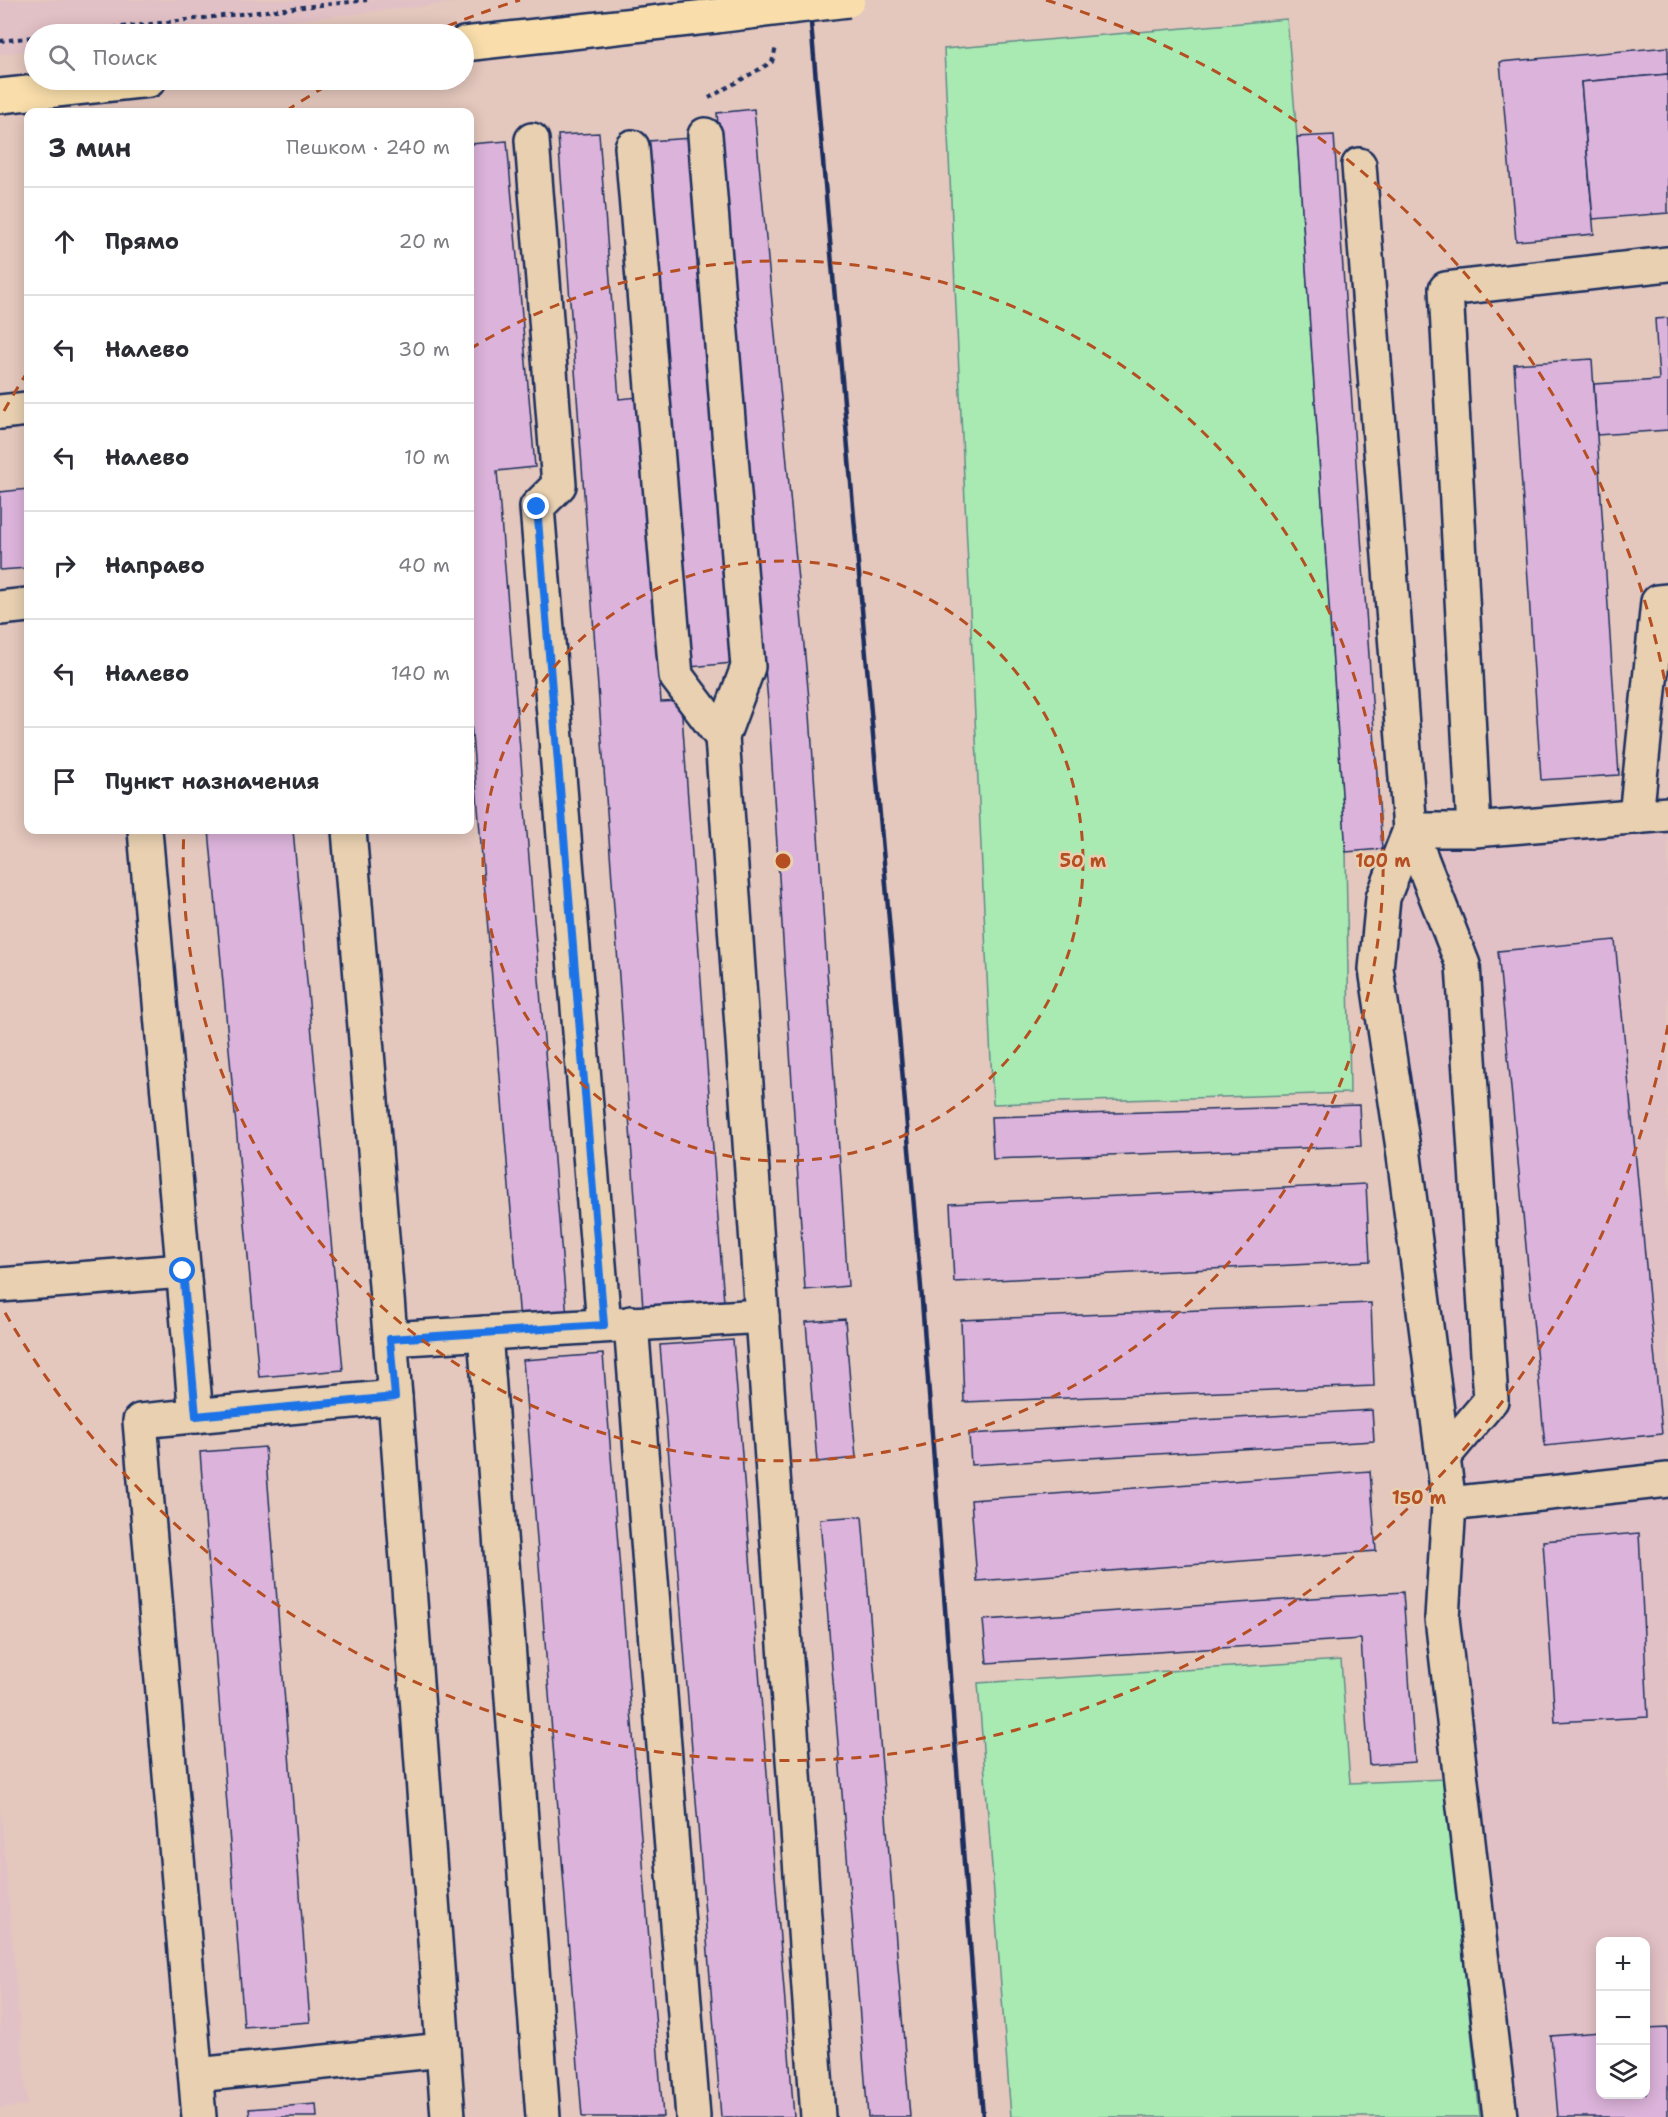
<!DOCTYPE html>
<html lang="ru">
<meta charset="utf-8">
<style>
body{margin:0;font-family:"Shantell Sans",sans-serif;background:#f7f7f7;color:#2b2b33}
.controls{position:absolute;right:18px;bottom:18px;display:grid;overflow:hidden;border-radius:12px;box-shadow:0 3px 15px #0003}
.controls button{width:54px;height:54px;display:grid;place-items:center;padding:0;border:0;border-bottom:2px solid #e1e1e2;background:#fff;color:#2b2b33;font:30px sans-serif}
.stop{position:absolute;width:18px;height:18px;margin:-14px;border:4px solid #1a73e8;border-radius:50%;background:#fff}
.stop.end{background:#1a73e8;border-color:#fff;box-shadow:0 2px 6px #0008}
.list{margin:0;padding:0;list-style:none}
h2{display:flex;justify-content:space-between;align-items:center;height:78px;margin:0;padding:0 24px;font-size:26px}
h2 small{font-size:20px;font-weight:400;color:#7c7c81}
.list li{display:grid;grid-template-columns:39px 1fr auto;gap:18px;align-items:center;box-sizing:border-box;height:108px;padding:0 24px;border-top:2px solid #e1e1e2}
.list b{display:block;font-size:22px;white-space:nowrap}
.list em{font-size:20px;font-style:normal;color:#7c7c81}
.icon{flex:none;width:33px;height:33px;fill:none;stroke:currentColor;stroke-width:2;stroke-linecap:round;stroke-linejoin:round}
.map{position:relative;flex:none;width:1668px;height:2117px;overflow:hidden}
.search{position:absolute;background:#fff;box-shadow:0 3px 15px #0003;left:24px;top:24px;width:450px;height:66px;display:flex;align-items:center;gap:15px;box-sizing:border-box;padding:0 21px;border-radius:33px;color:#7c7c81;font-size:22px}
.panel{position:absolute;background:#fff;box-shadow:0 3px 15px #0003;left:24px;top:108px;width:450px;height:726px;border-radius:12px}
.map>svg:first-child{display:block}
</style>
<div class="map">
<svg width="1668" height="2117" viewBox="0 0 1668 2117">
<rect width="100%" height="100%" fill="#e4c7bd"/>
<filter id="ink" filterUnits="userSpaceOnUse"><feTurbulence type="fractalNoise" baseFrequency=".0167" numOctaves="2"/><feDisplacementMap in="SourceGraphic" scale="12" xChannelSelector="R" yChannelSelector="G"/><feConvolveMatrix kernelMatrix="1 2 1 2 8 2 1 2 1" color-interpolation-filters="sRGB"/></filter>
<g filter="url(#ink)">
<g fill="#e2c1c6" fill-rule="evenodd">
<polygon points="0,0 478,0 174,34 34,34 34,50 0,54"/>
<path d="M1668 814V2117H1513L1460 1626 1418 1140 1390 969 1397 901 1423 822ZM1600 1942H1646V2094H1600Z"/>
<polygon points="0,1805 27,2105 0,2108"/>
</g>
<g fill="#a9eab3" stroke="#628c88" stroke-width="1.5">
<polygon points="1287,19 1297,137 1346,852 1350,1093 993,1104 944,49"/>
<polygon points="1341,1660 1350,1783 1445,1779 1480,2117 1011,2117 978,1683"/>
</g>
<g fill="#dcb3da" stroke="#1b2f5e" stroke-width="1.5">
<polygon points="1668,47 1668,74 1581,82 1594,234 1516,241 1500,62"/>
<polygon points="1668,74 1668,213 1593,219 1581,82"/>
<polygon points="754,109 809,699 848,1286 805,1290 768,702 717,113"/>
<polygon points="599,133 619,399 639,397 661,702 681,701 724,1303 643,1308 558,135"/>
<polygon points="1334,135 1382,849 1346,852 1297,137"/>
<polygon points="692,138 733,663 690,667 648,141"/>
<polygon points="507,141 535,467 497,471 567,1317 520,1321 470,710 470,144"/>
<polygon points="1668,318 1668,430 1597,435 1594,384 1659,380 1655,319"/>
<polygon points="1592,359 1619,775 1541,780 1514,364"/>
<polygon points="28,489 28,568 0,570 0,492"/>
<polygon points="209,830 293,830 343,1370 259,1377"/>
<polygon points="1615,940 1662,1434 1545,1446 1498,951"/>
<polygon points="1359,1105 1361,1146 993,1159 991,1117"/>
<polygon points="1366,1184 1370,1261 954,1282 950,1204"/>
<polygon points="1371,1303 1374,1386 964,1402 961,1320"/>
<polygon points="845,1319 856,1458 817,1462 806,1322"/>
<polygon points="733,1340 794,2117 721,2117 660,1345"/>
<polygon points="603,1354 663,2117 582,2117 523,1360"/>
<polygon points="1372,1410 1374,1441 971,1465 969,1434"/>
<polygon points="265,1447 310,2022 244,2027 200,1452"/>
<polygon points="1370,1471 1376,1551 977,1581 971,1500"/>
<polygon points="862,1516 910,2117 868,2117 820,1519"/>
<polygon points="1639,1533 1648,1717 1555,1722 1543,1541"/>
<polygon points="1403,1592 1415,1762 1369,1765 1361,1639 987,1663 983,1620"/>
<polygon points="1668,2027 1668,2117 1558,2117 1551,2036 1600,2032 1600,2094 1646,2094 1646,2028"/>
<polygon points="316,2104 317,2117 250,2117 249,2109"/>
</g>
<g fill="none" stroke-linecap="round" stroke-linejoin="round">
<g stroke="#1b2f5e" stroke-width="38">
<g id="minor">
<polyline points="705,135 748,667 722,737 762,1316"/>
<polyline points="532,140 559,485 537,507 604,1325"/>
<polyline points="632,147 676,676 722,737"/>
<polyline points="1359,165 1410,830 1383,898 1376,969 1403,1148 1449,1504 1442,1618 1500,2117"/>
<polyline points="0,412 28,409"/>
<polyline points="0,608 28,605"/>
<polyline points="1636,817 1658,602 1668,601"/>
<polyline points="145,830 196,1416"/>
<polyline points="349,830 395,1397 448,2117"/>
<polyline points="1474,830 1446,289 1668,264"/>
<polyline points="0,1285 183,1271"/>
<polyline points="631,1323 693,2117"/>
<polyline points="485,1333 543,2117"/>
<polyline points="390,1339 762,1316 818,2117"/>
<polyline points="1443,1457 1491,1400 1463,965 1410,830 1474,830 1668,814"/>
<polyline points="1449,1504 1668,1480"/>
<polyline points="196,2075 443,2050"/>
<polyline points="199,2117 140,1421 395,1397"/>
</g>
</g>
<g stroke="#1b2f5e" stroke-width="38">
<g id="major">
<polyline points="464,44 715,16"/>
<polyline points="0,96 149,80"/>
</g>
</g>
<g stroke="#1b2f5e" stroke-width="4" stroke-dasharray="4.5 4.5" stroke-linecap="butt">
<polyline points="59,34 367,0"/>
<polyline points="0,41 34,37"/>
<polyline points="709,98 772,62 776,47"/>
</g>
<use href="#minor" stroke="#e8d0b0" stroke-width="33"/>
<use href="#major" stroke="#f9deab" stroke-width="33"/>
<polyline stroke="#1b2f5e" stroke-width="4.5" points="809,0 921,1287 983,2117"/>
<g stroke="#1b2f5e" stroke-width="38" stroke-linecap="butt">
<polyline id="major-bridge" points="715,16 848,0"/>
</g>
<use href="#major-bridge" stroke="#f9deab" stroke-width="33"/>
</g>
</g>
<g fill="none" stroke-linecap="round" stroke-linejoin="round" filter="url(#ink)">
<polyline stroke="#1a73e8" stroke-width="8" points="183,1271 196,1416 395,1397 390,1339 604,1325 537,507"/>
</g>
<g fill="none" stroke="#b54e20" stroke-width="3" stroke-dasharray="10 8">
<circle cx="783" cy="861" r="300"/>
<path d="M470 349A600 600 0 1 1 184 830"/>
<path d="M1668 1025A900 900 0 0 1 4 1311M4 411A900 900 0 0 1 28 371M286 111A900 900 0 0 1 333 82M431 33A900 900 0 0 1 520 0M1046 0A900 900 0 0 1 1668 697"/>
</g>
<circle cx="783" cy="861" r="9" fill="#b54e20" stroke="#e8d0b0" stroke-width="3"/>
<g font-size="18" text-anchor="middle" font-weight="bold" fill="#b54e20" stroke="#e8d0b0" stroke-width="5" stroke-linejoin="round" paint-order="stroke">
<text x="1083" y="867">50 m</text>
<text x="1383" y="867">100 m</text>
<text x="1419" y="1504">150 m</text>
</g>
</svg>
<div class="controls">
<button>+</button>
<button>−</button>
<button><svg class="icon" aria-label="layers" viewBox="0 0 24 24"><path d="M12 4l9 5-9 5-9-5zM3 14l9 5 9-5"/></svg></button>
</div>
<div class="stop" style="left:183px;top:1271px"></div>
<div class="stop end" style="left:537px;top:507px"></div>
<div class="search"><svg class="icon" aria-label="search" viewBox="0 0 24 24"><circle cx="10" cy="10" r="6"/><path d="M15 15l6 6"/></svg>Поиск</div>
<section class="panel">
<h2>3 мин<small>Пешком · 240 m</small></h2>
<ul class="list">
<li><svg class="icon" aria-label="ahead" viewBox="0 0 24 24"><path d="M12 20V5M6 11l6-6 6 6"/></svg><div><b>Прямо</b></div><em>20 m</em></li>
<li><svg class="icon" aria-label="left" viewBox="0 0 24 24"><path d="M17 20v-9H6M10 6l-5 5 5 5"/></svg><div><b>Налево</b></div><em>30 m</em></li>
<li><svg class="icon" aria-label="left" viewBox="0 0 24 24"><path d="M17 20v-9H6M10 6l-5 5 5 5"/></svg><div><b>Налево</b></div><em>10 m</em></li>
<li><svg class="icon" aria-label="right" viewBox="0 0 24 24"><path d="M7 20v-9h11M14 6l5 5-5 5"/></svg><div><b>Направо</b></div><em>40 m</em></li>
<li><svg class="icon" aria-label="left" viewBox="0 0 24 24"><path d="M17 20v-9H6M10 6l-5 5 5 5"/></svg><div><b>Налево</b></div><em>140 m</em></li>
<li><svg class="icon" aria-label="arrive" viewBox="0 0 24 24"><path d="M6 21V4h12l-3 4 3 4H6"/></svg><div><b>Пункт назначения</b></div></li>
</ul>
</section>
</div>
